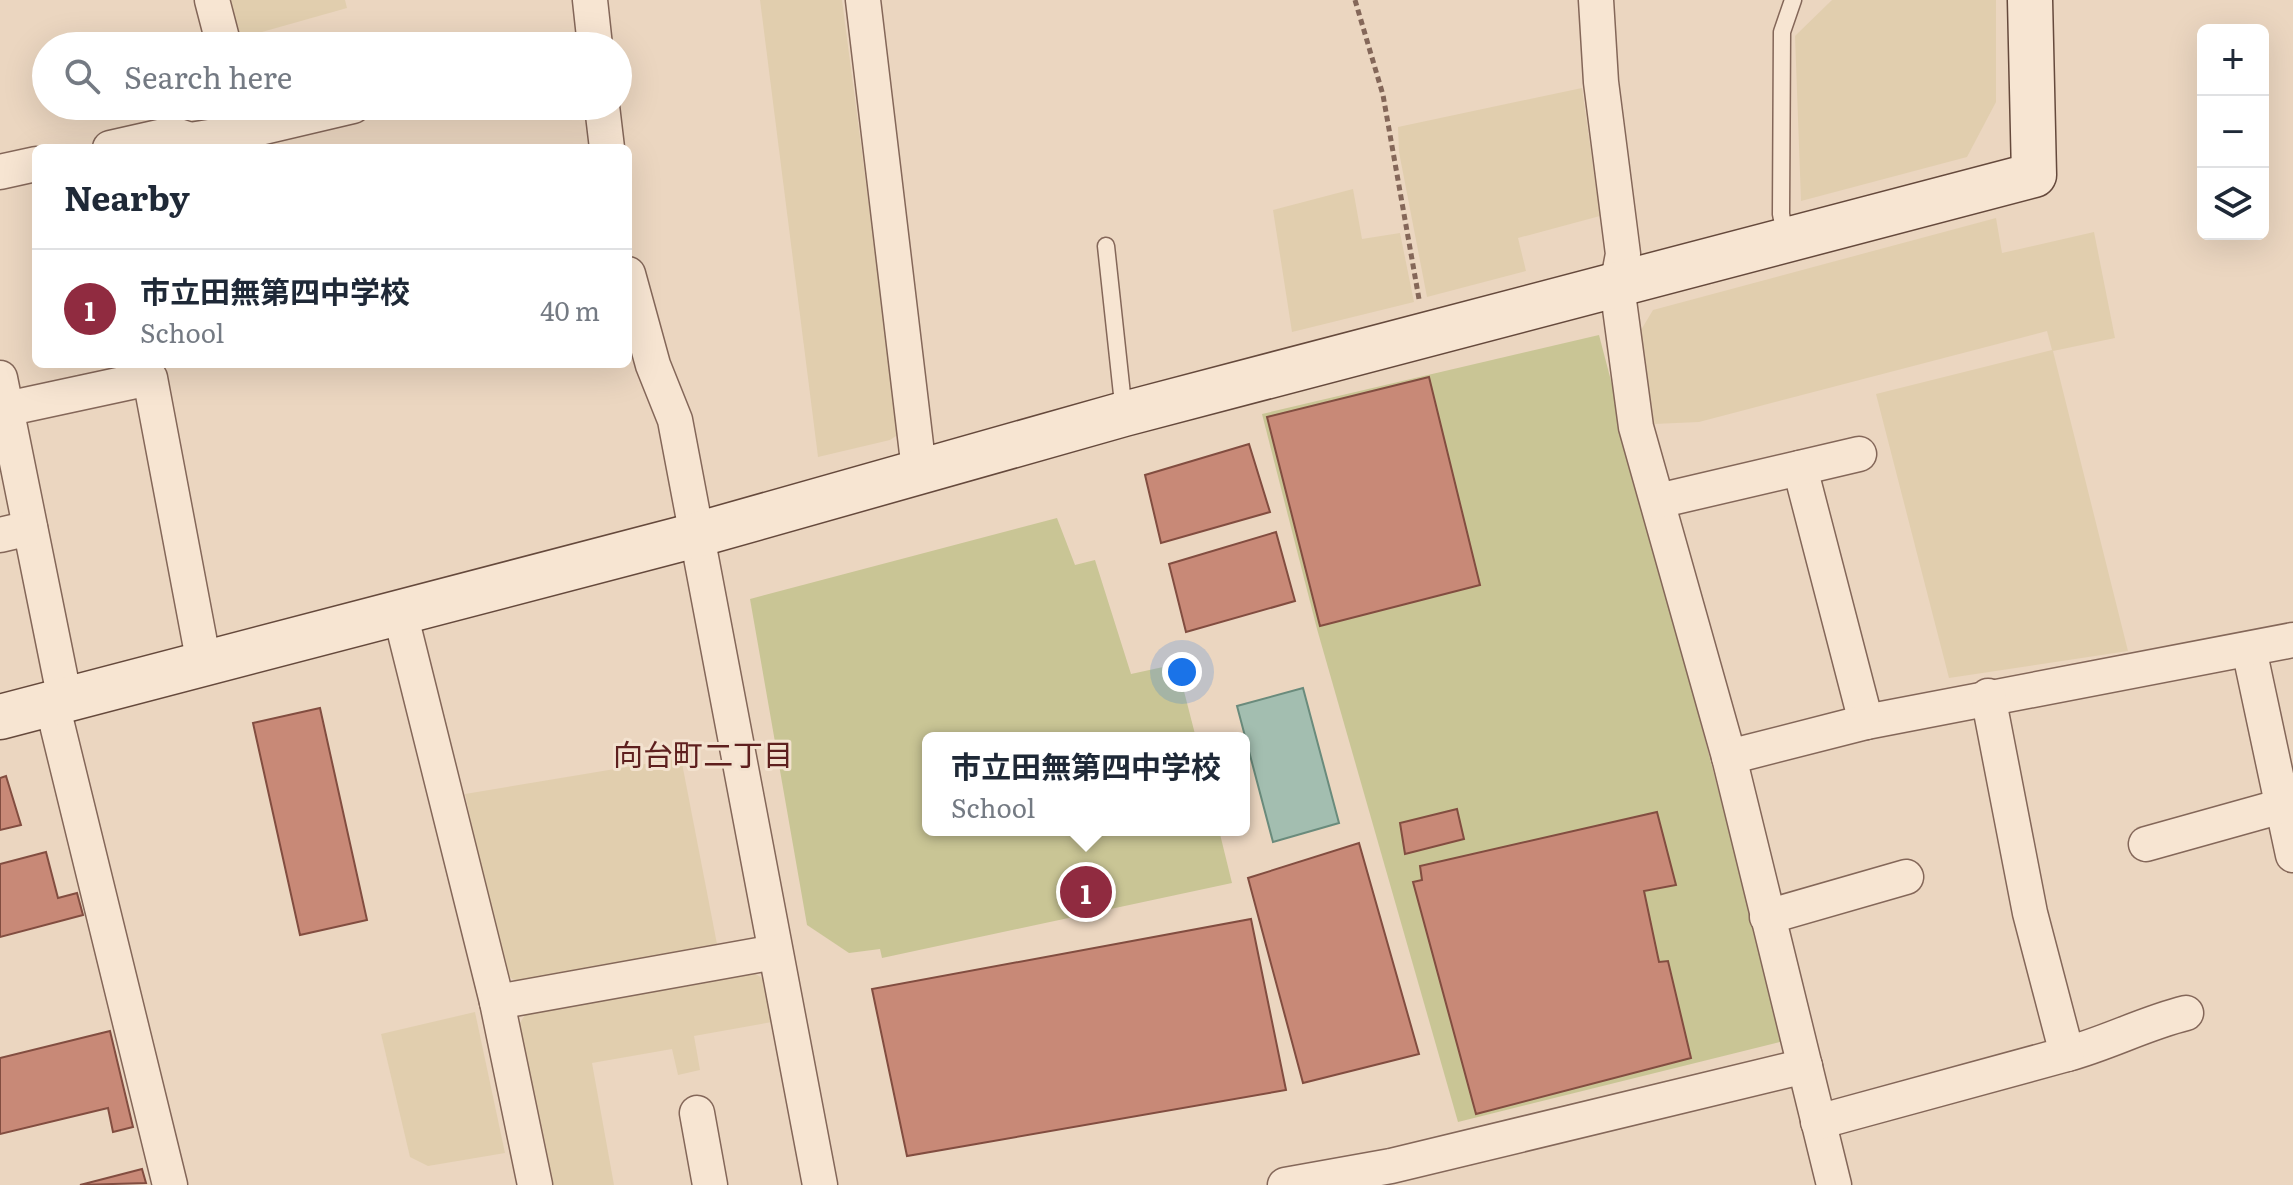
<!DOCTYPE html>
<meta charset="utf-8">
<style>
body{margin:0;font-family:Literata,"Noto Sans JP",serif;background:#f6f6f7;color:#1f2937}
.controls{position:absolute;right:24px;top:24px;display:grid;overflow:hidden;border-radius:12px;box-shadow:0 8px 32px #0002}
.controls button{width:72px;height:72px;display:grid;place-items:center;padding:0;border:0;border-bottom:2px solid #e0e1e3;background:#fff;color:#1f2937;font:40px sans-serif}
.you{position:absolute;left:1182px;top:672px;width:28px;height:28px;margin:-20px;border:6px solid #fff;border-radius:50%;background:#1a73e8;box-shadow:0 0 0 12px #1a73e833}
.badge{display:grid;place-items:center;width:52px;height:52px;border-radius:50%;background:#902b40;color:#fff;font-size:26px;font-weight:700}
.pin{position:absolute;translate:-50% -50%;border:4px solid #fff;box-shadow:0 2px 8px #0006}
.popup{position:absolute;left:922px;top:732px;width:328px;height:104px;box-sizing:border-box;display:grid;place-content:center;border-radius:12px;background:#fff;filter:drop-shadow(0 2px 6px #0005);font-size:26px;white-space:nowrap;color:#747a83}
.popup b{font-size:30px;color:#1f2937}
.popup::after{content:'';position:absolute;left:50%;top:100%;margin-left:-16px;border:16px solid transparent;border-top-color:#fff}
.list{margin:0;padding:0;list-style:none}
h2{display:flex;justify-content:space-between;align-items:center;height:104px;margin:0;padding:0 32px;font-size:34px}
h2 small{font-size:26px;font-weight:400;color:#747a83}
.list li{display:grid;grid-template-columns:52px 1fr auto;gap:24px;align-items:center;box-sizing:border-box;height:120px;padding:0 32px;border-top:2px solid #e0e1e3}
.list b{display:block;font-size:30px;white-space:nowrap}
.list p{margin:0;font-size:26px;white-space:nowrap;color:#747a83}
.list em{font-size:26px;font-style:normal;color:#747a83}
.icon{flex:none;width:44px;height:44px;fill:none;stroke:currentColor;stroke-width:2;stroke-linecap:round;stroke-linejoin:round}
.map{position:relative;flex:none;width:2293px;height:1185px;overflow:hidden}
.search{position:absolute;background:#fff;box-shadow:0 8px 32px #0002;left:32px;top:32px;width:600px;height:88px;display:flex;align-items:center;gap:20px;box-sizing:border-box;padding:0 28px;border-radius:44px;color:#747a83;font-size:30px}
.panel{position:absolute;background:#fff;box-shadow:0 8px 32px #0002;left:32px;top:144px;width:600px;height:224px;border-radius:12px}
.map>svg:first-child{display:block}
</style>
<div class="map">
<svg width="2293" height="1185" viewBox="0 0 2293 1185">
<rect width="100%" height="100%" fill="#ebd6c0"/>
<g fill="#e1ceae">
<polygon points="226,0 345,0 347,8 237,39"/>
<polygon points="760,0 842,0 899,434 890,440 818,457"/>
<polygon points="1832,0 1996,0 1996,102 1967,157 1801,201 1795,36"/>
<polygon points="1582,88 1600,216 1518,238 1526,271 1427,297 1399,152 1398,127"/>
<polygon points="1353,189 1362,239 1400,233 1414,302 1292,332 1273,210"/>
<polygon points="1996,218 2002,253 2094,232 2115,338 2053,351 2128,651 1949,678 1876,394 2052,350 2047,331 1699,422 1654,424 1641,330 1653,310"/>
<polygon points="681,758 717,944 516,981 504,974 465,794"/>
<polygon points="751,971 765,980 772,1022 694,1036 700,1070 678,1075 672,1049 592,1063 614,1185 551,1185 518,1026 526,1013"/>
<polygon points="475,1012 505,1153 428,1166 410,1157 381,1034"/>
</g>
<g fill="#c9c595">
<polygon points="1599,335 1784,1041 1458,1122 1317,629 1262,414"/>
<polygon points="1057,518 1075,565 1095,560 1131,674 1177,664 1196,738 928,738 928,830 1219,830 1232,883 882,958 880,949 849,953 807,925 750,599"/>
</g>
<polygon fill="#a3beb0" stroke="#6a8b7c" stroke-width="2" points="1303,688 1339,823 1273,842 1237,706"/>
<g fill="#c88977" stroke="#824d40" stroke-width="2">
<polygon points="1429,377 1480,585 1320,626 1267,417"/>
<polygon points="1249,444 1270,512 1161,543 1145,475"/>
<polygon points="1276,532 1295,601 1186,632 1169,564"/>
<polygon points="320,708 367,920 300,935 253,723"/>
<polygon points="6,776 21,825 0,830 0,778"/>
<polygon points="1457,809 1464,839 1405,854 1400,823"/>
<polygon points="1657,812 1676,885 1644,891 1659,962 1668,961 1691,1058 1476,1114 1413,882 1422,880 1420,866"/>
<polygon points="1359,843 1419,1054 1303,1083 1248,878"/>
<polygon points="46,852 58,898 77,893 83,915 0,937 0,864"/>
<polygon points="1251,919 1286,1090 907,1156 872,989"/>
<polygon points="110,1031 133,1127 113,1132 108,1108 0,1134 0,1058"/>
<polygon points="142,1169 146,1183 80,1185"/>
</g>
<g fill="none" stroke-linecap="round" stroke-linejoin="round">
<g stroke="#846759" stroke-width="19">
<g id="lane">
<polyline points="1786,240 1781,214 1782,32 1793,0"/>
<polyline points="1106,246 1124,413"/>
</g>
</g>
<g stroke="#846759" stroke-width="37">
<g id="street">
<polyline points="212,0 224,46"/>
<polyline points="590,0 595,46"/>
<polyline points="863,0 919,470"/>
<polyline points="1596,0 1601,82 1623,254 1617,286 1636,427 1729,757 1834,1185"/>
<polyline points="602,106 607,148"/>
<polyline points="110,148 172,134 190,140 247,131 353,106"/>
<polyline points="0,172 36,164"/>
<polyline points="628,274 653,365 675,420 820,1185"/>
<polyline points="0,378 65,700"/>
<polyline points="6,409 150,378 204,664"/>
<polyline points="1800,468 1866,722"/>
<polyline points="1658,501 1859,454"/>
<polyline points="0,535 30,528"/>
<polyline points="400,613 497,1002 535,1185"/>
<polyline points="2249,649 2293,855"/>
<polyline points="52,704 170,1185"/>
<polyline points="1729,757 1866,722 2293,640"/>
<polyline points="2146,844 2282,806"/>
<polyline points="1767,917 1906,877"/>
<polyline points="497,1002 775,952"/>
<path d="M2067 1054C2108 1043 2145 1023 2186 1013"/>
<polyline points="697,1113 710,1185"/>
<polyline points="1818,1122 2067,1054 2030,913 1988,696"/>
<polyline points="1285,1185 1391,1166 1805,1066"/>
</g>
</g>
<g stroke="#65493c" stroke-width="47">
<polyline id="secondary" points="0,717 696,535 1124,414 2034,175 2030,0"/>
</g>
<polyline stroke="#846759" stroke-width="5" stroke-dasharray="6 4" stroke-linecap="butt" points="1355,0 1383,95 1419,299"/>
<use href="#lane" stroke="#f7e5d2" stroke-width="16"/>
<use href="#street" stroke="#f7e5d2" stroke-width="34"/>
<use href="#secondary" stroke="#f7e5d2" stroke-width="44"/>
</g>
<g text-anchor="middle" stroke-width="6" stroke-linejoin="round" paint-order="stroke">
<g font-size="30" fill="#5e1f1e" stroke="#f3e2cf">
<text x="703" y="766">向台町二丁目</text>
</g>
</g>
</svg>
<div class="controls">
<button>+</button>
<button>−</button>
<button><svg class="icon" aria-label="layers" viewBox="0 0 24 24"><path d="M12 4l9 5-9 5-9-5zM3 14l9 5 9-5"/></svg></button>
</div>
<div class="you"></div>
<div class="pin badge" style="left:1086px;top:892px">1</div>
<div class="popup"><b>市立田無第四中学校</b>School</div>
<div class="search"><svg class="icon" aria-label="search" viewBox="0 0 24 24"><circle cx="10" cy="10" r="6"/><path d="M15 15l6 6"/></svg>Search here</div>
<section class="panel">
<h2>Nearby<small></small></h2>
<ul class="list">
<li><span class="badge">1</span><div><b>市立田無第四中学校</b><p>School</p></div><em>40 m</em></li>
</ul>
</section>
</div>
